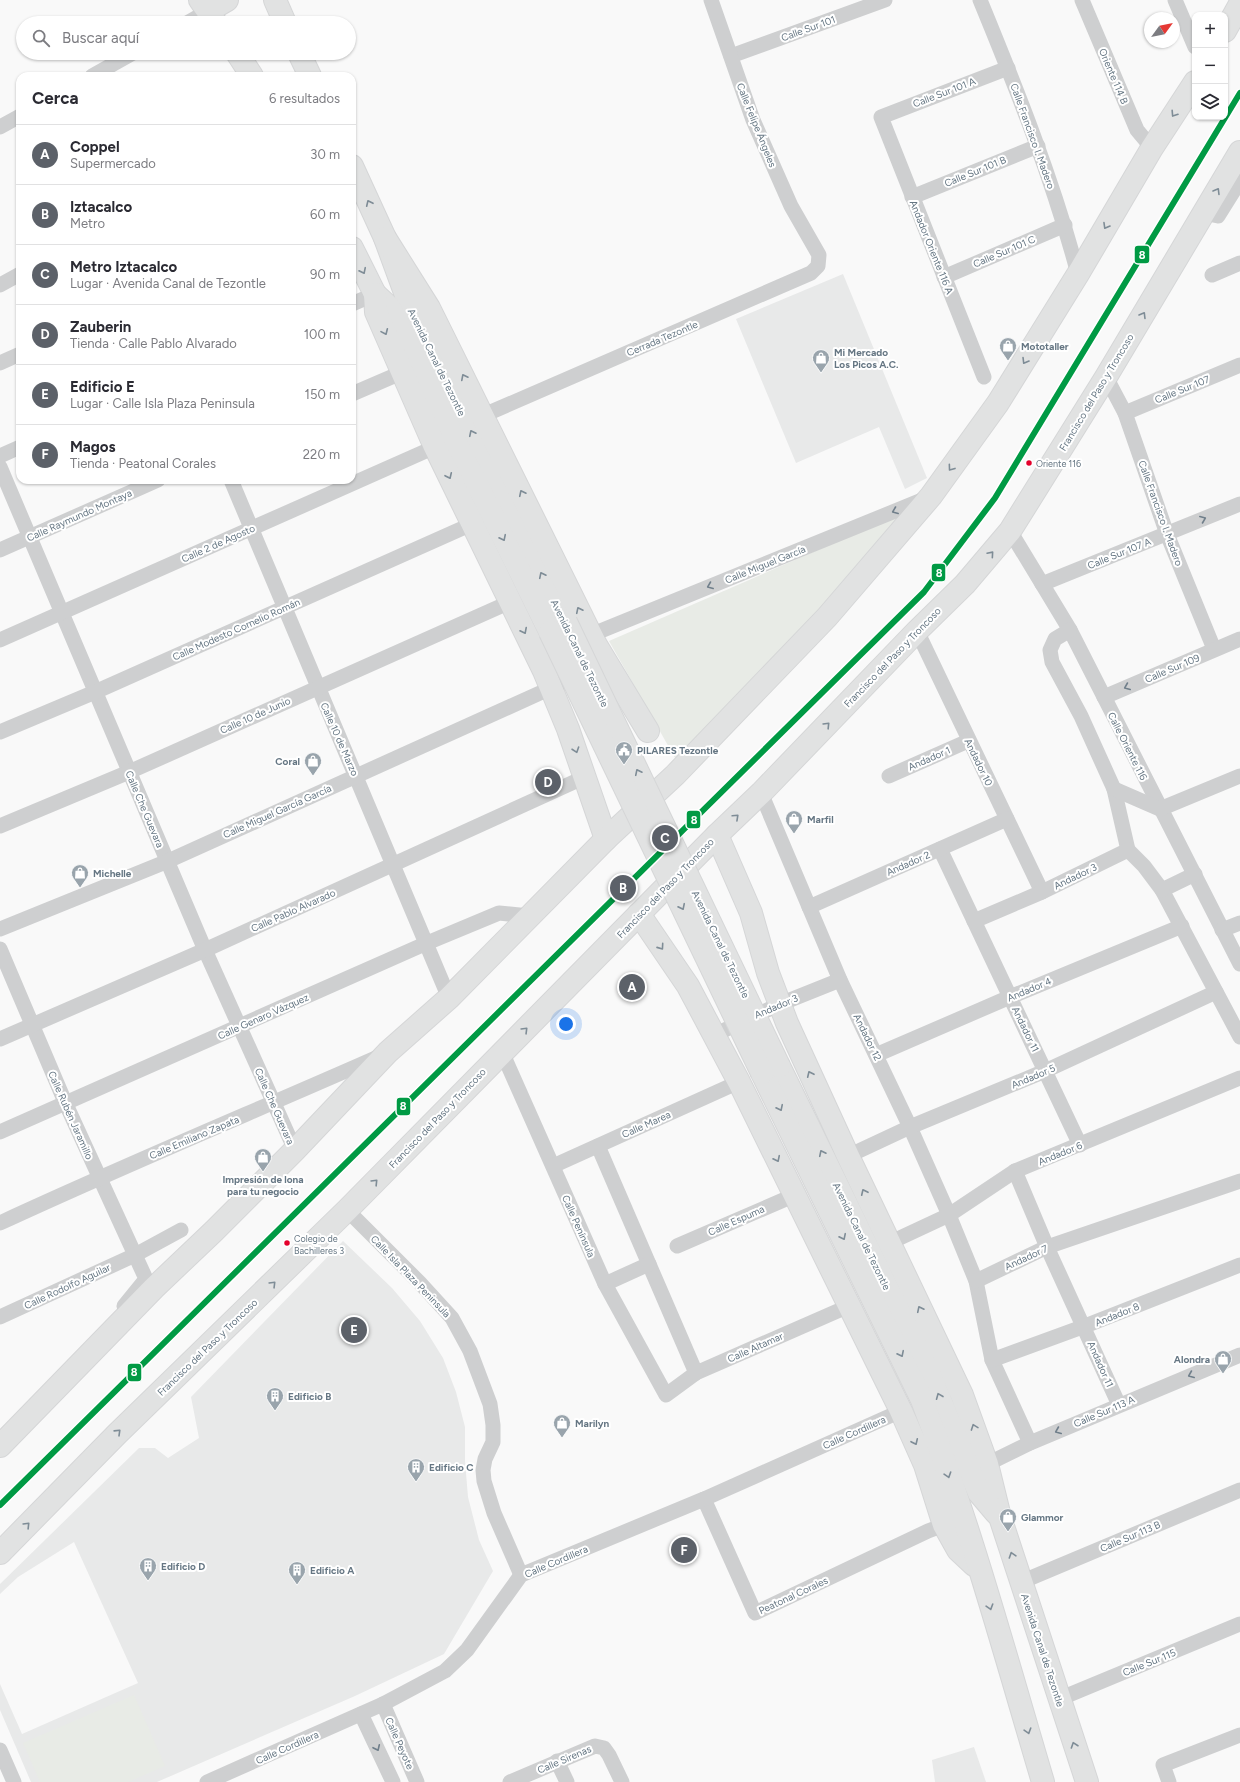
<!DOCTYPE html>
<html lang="es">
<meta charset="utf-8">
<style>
body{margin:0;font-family:Figtree,sans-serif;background:#f2f2f3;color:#2b2b33}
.controls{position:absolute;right:12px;top:12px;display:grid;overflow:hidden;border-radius:8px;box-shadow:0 1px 3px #0004}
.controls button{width:36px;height:36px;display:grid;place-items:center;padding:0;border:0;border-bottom:1px solid #e1e1e2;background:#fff;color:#2b2b33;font:20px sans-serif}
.compass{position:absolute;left:1144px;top:12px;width:36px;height:36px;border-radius:50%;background:#fff;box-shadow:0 1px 3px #0004;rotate:57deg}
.you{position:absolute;left:566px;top:1024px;width:14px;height:14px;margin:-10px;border:3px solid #fff;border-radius:50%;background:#1a73e8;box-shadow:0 0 0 6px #1a73e833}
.badge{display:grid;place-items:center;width:26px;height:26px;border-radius:50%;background:#5c6169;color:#fff;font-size:13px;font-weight:700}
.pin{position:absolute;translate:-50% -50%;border:2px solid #fff;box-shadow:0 1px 4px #0006}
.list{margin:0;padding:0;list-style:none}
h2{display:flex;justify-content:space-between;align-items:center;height:52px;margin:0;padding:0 16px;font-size:17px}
h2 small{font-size:13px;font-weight:400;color:#7c7c81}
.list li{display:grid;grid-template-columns:26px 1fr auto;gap:12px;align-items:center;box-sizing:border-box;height:60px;padding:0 16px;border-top:1px solid #e1e1e2}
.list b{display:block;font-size:15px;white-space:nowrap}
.list p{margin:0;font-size:13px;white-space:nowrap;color:#7c7c81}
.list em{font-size:13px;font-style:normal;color:#7c7c81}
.icon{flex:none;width:22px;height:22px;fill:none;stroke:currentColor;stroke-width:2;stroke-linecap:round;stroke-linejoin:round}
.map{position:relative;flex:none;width:1240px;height:1782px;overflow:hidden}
.search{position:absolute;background:#fff;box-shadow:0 1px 3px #0004;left:16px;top:16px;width:340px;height:44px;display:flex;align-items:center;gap:10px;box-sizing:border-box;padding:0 14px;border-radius:22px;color:#7c7c81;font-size:15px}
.panel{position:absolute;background:#fff;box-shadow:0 1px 3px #0004;left:16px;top:72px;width:340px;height:412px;border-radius:12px}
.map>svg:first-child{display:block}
</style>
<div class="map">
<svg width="1240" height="1782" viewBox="0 0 1240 1782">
<rect width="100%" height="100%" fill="#f9f9f9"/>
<g fill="#e8e9e9">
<polygon points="843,274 927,478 905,489 879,427 796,463 736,319"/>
<polygon points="343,1241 392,1288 420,1321 443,1358 456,1392 465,1427 465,1461 468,1497 479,1540 493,1571 444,1654 355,1696 157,1782 31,1782 0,1710 0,1684 22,1734 138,1683 74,1542 18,1577 0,1594 0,1584 139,1448 155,1448 168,1458 199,1438 191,1397"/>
<polygon points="974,1747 986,1782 935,1782 932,1760"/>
</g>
<g fill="#e8ebe6">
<polygon points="919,506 679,765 609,641"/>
<polygon points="134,1695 165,1766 128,1782 40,1782 23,1743"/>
</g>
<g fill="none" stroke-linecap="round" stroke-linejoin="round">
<g stroke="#d5d6d7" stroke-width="24">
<g id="secondary">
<polyline points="200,0 216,23"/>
<polyline points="275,0 285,23"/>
<polyline points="208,11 227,0"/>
<polyline points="237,53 252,76"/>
<polyline points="299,53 310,76"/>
<polyline points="352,166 385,238 414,317 566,622"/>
<polyline points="385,238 429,308 596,645 648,731"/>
<polyline points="352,248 375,294 389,307 550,632"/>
<polyline points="375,294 376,312 435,447 544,671 568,729 606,839"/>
<polyline points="717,835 751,913 768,973 787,1023 848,1156 962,1395 987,1464 1000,1517 1087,1782"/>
<polyline points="639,914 688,986 739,1082 901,1411 925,1465 944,1525 958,1550 974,1565"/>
<polyline points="779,1066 929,1373 979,1493 996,1513"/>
<path d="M762 1073 922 1400C970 1525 1005 1654 1043 1782"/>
</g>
</g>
<g stroke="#d5d6d7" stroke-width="24">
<g id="primary">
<polyline points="1225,31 1240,4"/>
<polyline points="0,1446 154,1288 214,1231 295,1150 388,1052 449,998 606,839 675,775 827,617 931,496 998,403 1078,274 1152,148 1195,82"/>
<polyline points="0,1553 117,1434 347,1210 717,835 761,793 917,631 965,584 1010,531 1106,377 1240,152"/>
</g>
</g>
<g stroke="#cecfd0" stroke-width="15">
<path d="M980 0C1017 90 1053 180 1078 274"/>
<polyline points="1082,0 1137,130 1152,148"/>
<polyline points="1175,0 1195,47"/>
<polyline points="187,23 208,11"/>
<polyline points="731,56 885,0"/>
<polyline points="92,76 133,53"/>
<polyline points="0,127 20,116"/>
<polyline points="912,197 1038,146"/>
<polyline points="1203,213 1218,216 1240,181"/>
<polyline points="1212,275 1240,263"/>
<polyline points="944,277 1065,225"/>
<polyline points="0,285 20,274"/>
<polyline points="352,304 375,294"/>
<polyline points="0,363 20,354"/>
<polyline points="984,377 881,117 1008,68"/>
<polyline points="1106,377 1125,413 1167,534 1214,649"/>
<polyline points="352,394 403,372"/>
<polyline points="1125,413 1240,365"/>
<polyline points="484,415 811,273 818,266 819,255 791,206 753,120 711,0"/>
<polyline points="0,456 20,447"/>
<polyline points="0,467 205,950 295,1150"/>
<polyline points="231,480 449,998"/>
<polyline points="1010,531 1070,630 1240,964"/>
<polyline points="0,550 158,480"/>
<polyline points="1042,584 1240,504"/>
<polyline points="1070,630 1055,639 1050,650 1052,662 1081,716 1114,789 1128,850"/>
<polyline points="917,631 1042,892"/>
<polyline points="598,632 927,498"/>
<polyline points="0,640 435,447"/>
<polyline points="1104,697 1240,639"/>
<polyline points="0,732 95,692 472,524"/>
<polyline points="889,776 968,741"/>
<polyline points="1114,789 1160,809 1240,776"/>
<polyline points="761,793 840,980 910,1127 949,1215 976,1281 992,1360 1030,1443"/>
<polyline points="0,826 129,772 510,602"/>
<polyline points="940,849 1080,1145"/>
<polyline points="1195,874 1162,890 1240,1037"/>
<polyline points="809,907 1007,819"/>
<polyline points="974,921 1042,892 1128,850 1144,866 1162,890"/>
<polyline points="0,929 168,861 551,688 580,673"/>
<polyline points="1222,930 1240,923"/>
<polyline points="0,949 65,1102 146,1279 124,1306"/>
<polyline points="714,1035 780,1004 840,980"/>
<polyline points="0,1039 205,950 585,777"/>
<polyline points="502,1052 605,1284 666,1395 696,1373 849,1306"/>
<polyline points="876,1055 1010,997 1182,926"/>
<polyline points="0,1132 427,943 499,913 529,916"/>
<polyline points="598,1146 696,1373"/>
<polyline points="848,1156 910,1127 1045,1071 1216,992"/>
<polyline points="553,1166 739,1082"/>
<polyline points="1015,1171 1047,1247 1119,1405"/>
<polyline points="347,1210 420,1283 452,1318 470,1351 490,1404 493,1425 493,1442 485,1459 483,1470 484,1481 494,1513 521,1575"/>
<path d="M0 1223C125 1165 253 1112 380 1056"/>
<polyline points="889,1243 949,1215 1015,1171 1240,1078"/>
<polyline points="677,1246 795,1195"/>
<polyline points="976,1281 1047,1247 1240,1181"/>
<polyline points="605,1284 649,1264"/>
<polyline points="0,1317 135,1255 181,1230"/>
<polyline points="992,1360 1085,1326 1240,1265"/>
<polyline points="979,1468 1030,1443 1240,1355"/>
<polyline points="704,1499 755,1613 928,1531 944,1525"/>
<polyline points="1021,1582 1240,1490"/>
<polyline points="1059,1699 1240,1624"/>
<polyline points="383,1704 417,1782"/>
<polyline points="361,1714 393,1782"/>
<polyline points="0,1750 14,1782"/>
<polyline points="557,1761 567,1782"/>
<polyline points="207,1782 383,1704 445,1671 467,1650 521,1575 704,1499 901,1411"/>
<polyline points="510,1782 595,1746 604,1748 609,1755 622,1782"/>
<polyline points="1169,1782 1163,1765 1240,1735"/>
</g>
<use href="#secondary" stroke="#e1e2e2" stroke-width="22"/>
<use href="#primary" stroke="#e1e2e2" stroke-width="22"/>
<g stroke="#d5d6d7" stroke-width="24" stroke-linecap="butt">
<g id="secondary-bridge">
<polyline points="566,622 779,1066"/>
<polyline points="550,632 762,1073"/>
</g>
</g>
<use href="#secondary-bridge" stroke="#e1e2e2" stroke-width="22"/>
<g stroke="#fff" stroke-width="9">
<polyline id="metro-1" points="0,1505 924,592 995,498 1240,93"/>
</g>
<use href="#metro-1" stroke="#009a44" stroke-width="6"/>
</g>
<defs><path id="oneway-chevron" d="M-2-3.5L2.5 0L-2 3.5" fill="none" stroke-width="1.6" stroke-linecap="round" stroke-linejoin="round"/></defs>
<g stroke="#7e8c96">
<use href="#oneway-chevron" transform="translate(1174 114) rotate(123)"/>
<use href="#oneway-chevron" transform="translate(1217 191) rotate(-59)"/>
<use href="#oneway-chevron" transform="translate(369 203) rotate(-115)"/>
<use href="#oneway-chevron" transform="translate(1106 226) rotate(120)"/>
<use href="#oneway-chevron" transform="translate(363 271) rotate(64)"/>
<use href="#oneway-chevron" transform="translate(1143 315) rotate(-59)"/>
<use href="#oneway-chevron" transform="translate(385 332) rotate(66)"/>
<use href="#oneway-chevron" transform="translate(1025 361) rotate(121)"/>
<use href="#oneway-chevron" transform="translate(464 377) rotate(-117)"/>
<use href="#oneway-chevron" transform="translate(472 433) rotate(-116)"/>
<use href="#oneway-chevron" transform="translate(951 468) rotate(126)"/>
<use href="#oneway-chevron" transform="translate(449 476) rotate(65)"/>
<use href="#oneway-chevron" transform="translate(522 493) rotate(-116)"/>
<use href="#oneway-chevron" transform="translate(503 538) rotate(64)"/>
<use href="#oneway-chevron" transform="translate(991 554) rotate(-49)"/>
<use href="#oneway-chevron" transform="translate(542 575) rotate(-116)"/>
<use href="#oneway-chevron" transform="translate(579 610) rotate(-116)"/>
<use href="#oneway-chevron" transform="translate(524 631) rotate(63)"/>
<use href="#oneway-chevron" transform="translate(827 725) rotate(-46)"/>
<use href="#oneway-chevron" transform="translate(576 750) rotate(71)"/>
<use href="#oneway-chevron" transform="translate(638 772) rotate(-116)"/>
<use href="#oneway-chevron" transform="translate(736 817) rotate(-43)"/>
<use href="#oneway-chevron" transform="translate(682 907) rotate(64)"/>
<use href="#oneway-chevron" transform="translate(661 947) rotate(55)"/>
<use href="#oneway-chevron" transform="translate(525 1030) rotate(-45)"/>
<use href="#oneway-chevron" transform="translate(810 1074) rotate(-115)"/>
<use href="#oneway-chevron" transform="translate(780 1108) rotate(64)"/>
<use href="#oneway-chevron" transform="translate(822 1153) rotate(-116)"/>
<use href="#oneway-chevron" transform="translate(777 1159) rotate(64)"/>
<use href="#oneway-chevron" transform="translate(375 1182) rotate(-46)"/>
<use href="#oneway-chevron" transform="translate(864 1192) rotate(-115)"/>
<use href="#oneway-chevron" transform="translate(843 1237) rotate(64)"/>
<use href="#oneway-chevron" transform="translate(273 1284) rotate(-45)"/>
<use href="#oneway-chevron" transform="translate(920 1309) rotate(-116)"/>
<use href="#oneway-chevron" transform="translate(901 1354) rotate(64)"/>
<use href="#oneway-chevron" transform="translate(939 1396) rotate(-112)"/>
<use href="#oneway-chevron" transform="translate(974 1427) rotate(-110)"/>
<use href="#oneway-chevron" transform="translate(118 1432) rotate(-44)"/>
<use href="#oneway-chevron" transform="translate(915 1442) rotate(65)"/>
<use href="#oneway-chevron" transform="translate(948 1475) rotate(72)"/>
<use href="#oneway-chevron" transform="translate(27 1525) rotate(-46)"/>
<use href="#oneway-chevron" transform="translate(1012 1555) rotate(-108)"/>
<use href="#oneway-chevron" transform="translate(990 1607) rotate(73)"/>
<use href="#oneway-chevron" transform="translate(1028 1731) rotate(73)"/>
<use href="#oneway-chevron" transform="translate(1074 1745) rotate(-109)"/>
</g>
<g stroke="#707f8b">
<use href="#oneway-chevron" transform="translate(895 511) rotate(158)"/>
<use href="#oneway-chevron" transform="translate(1203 519) rotate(-22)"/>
<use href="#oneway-chevron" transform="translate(710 586) rotate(158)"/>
<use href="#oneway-chevron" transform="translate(1127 687) rotate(157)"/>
<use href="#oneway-chevron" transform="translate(1191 1375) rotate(157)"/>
<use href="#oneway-chevron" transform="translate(1058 1431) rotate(157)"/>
<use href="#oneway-chevron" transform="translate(377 1748) rotate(65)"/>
</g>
<defs>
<g id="shop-pin" transform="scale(0.9)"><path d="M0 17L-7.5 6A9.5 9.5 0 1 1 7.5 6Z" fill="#99a4ac" stroke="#fff"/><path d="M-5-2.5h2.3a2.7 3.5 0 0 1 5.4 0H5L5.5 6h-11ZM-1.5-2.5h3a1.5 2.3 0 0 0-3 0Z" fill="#fff"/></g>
<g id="civic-pin" transform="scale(0.9)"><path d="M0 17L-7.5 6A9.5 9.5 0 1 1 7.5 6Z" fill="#99a4ac" stroke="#fff"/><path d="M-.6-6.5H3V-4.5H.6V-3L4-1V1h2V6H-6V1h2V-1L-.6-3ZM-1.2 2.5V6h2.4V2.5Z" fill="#fff"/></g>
<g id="building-pin" transform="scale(0.9)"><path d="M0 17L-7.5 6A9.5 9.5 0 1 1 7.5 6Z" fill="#99a4ac" stroke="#fff"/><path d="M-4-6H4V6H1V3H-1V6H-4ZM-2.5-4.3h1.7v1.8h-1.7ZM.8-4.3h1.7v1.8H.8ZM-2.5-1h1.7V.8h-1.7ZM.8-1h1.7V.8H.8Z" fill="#fff"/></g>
</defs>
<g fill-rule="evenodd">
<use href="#shop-pin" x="1008" y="346"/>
<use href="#shop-pin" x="821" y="358"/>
<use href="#civic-pin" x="624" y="750"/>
<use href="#shop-pin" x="313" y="761"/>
<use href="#shop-pin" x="794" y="819"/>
<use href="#shop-pin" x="80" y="873"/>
<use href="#shop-pin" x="263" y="1157"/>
<use href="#shop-pin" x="1223" y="1359"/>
<use href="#building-pin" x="275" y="1396"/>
<use href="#shop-pin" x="562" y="1423"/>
<use href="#building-pin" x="416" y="1467"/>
<use href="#shop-pin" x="1008" y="1517"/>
<use href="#building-pin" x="148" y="1566"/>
<use href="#building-pin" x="297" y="1570"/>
</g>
<g fill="#e4002b" stroke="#fff" stroke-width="1.5">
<circle cx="1029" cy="463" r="3.5"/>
<circle cx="287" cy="1243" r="3.5"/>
</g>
<g text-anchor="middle" stroke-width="4" stroke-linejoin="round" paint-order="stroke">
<g font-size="9" fill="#657683" stroke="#fff" text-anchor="start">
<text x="1036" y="467">Oriente 116</text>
<text x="294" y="1242">Colegio de<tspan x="294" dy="12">Bachilleres 3</tspan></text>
</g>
<g font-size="10" fill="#657683" stroke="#fff">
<text transform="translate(808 28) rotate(-20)" y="4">Calle Sur 101</text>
<text transform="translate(1114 76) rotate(67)" y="4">Oriente 114 B</text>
<text transform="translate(944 92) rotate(-21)" y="4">Calle Sur 101 A</text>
<text transform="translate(757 125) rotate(68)" y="4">Calle Felipe Ángeles</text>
<text transform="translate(1033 136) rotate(70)" y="4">Calle Francisco I. Madero</text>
<text transform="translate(975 171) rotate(-22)" y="4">Calle Sur 101 B</text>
<text transform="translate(932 247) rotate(68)" y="4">Andador Oriente 116 A</text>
<text transform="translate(1004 251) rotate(-23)" y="4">Calle Sur 101 C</text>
<text transform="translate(662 338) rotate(-23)" y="4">Cerrada Tezontle</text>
<text transform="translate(437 362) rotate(64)" y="4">Avenida Canal de Tezontle</text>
<text transform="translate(1182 389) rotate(-22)" y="4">Calle Sur 107</text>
<text transform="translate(1096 392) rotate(-59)" y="4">Francisco del Paso y Troncoso</text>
<text transform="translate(1161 513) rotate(70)" y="4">Calle Francisco I. Madero</text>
<text transform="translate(79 515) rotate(-24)" y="4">Calle Raymundo Montaya</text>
<text transform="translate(218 543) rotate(-24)" y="4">Calle 2 de Agosto</text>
<text transform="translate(1119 553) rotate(-22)" y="4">Calle Sur 107 A</text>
<text transform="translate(765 564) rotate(-22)" y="4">Calle Miguel García</text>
<text transform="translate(236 629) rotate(-24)" y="4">Calle Modesto Cornelio Román</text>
<text transform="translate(580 653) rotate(64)" y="4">Avenida Canal de Tezontle</text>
<text transform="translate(892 657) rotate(-46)" y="4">Francisco del Paso y Troncoso</text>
<text transform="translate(1172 668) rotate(-23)" y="4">Calle Sur 109</text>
<text transform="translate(255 715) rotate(-24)" y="4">Calle 10 de Junio</text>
<text transform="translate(340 739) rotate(66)" y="4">Calle 10 de Marzo</text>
<text transform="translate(1128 746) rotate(63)" y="4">Calle Oriente 116</text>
<text transform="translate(929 758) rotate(-24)" y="4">Andador 1</text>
<text transform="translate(979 762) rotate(64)" y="4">Andador 10</text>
<text transform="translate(145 809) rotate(67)" y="4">Calle Che Guevara</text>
<text transform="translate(277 811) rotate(-24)" y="4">Calle Miguel García García</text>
<text transform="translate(908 863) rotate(-24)" y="4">Andador 2</text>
<text transform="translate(1075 876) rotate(-26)" y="4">Andador 3</text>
<text transform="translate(665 888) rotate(-46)" y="4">Francisco del Paso y Troncoso</text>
<text transform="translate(293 910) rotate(-24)" y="4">Calle Pablo Alvarado</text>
<text transform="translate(721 944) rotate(64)" y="4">Avenida Canal de Tezontle</text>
<text transform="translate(1029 989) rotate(-23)" y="4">Andador 4</text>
<text transform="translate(776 1006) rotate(-23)" y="4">Andador 3</text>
<text transform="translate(263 1016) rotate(-24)" y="4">Calle Genaro Vázquez</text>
<text transform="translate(1026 1029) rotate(64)" y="4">Andador 11</text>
<text transform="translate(868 1037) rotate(64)" y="4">Andador 12</text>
<text transform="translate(1033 1076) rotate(-23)" y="4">Andador 5</text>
<text transform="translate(275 1106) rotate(66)" y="4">Calle Che Guevara</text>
<text transform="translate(71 1115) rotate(66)" y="4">Calle Rubén Jaramillo</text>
<text transform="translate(437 1118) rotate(-46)" y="4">Francisco del Paso y Troncoso</text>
<text transform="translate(646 1124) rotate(-24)" y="4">Calle Marea</text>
<text transform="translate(194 1137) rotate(-23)" y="4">Calle Emiliano Zapata</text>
<text transform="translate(1060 1153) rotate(-22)" y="4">Andador 6</text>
<text transform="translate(736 1220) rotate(-24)" y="4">Calle Espuma</text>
<text transform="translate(579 1226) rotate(66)" y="4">Calle Península</text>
<text transform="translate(862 1236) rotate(64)" y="4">Avenida Canal de Tezontle</text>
<text transform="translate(1026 1257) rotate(-25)" y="4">Andador 7</text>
<text transform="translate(411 1276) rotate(46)" y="4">Calle Isla Plaza Peninsula</text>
<text transform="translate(67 1286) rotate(-25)" y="4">Calle Rodolfo Aguilar</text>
<text transform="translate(1117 1314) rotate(-22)" y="4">Andador 8</text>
<text transform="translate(207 1347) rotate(-44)" y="4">Francisco del Paso y Troncoso</text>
<text transform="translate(755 1347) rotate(-24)" y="4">Calle Altamar</text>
<text transform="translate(1101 1364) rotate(66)" y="4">Andador 11</text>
<text transform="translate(1104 1411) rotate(-23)" y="4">Calle Sur 113 A</text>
<text transform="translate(854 1432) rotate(-24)" y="4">Calle Cordillera</text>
<text transform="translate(1130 1536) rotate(-23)" y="4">Calle Sur 113 B</text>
<text transform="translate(556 1561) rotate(-23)" y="4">Calle Cordillera</text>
<text transform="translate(793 1595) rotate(-25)" y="4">Peatonal Corales</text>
<text transform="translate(1043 1650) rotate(72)" y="4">Avenida Canal de Tezontle</text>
<text transform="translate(1149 1662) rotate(-22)" y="4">Calle Sur 115</text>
<text transform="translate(400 1743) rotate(66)" y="4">Calle Peyote</text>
<text transform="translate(287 1747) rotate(-24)" y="4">Calle Cordillera</text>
<text transform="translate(564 1759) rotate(-23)" y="4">Calle Sirenas</text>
</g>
<g font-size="10" font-weight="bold" fill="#657683" stroke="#fff" text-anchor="start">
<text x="1021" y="350">Mototaller</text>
<text x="834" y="356">Mi Mercado<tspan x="834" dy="12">Los Picos A.C.</tspan></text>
<text x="637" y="754">PILARES Tezontle</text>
<text x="300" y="765" text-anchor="end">Coral</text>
<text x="807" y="823">Marfil</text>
<text x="93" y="877">Michelle</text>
<text x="263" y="1183" text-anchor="middle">Impresión de lona<tspan x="263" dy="12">para tu negocio</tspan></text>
<text x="1210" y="1363" text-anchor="end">Alondra</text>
<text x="288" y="1400">Edificio B</text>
<text x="575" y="1427">Marilyn</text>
<text x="429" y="1471">Edificio C</text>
<text x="1021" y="1521">Glammor</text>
<text x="161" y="1570">Edificio D</text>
<text x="310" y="1574">Edificio A</text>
</g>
</g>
<g stroke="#fff" stroke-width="1.5">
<rect x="1134" y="245" width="16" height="19" rx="4" fill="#009a44"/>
<rect x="931" y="563" width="15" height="19" rx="4" fill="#009a44"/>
<rect x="686" y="810" width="15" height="19" rx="4" fill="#009a44"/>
<rect x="396" y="1097" width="15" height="19" rx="4" fill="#009a44"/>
<rect x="127" y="1363" width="15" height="19" rx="4" fill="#009a44"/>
</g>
<g font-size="11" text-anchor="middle" font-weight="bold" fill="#fff">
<text x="1142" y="259">8</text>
<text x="939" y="577">8</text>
<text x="694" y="824">8</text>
<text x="403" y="1110">8</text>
<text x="134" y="1376">8</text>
</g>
</svg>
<div class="controls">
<button>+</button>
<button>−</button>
<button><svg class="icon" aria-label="layers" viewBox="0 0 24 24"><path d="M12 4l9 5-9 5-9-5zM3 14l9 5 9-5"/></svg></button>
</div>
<svg class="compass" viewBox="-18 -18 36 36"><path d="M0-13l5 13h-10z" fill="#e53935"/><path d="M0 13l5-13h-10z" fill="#7c7c81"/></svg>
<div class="you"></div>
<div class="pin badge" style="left:632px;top:987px">A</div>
<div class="pin badge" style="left:623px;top:888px">B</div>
<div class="pin badge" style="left:665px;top:838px">C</div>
<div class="pin badge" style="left:548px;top:782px">D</div>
<div class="pin badge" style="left:354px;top:1330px">E</div>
<div class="pin badge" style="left:684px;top:1550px">F</div>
<div class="search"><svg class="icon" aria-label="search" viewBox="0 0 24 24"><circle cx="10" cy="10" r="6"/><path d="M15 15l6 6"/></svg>Buscar aquí</div>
<section class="panel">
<h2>Cerca<small>6 resultados</small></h2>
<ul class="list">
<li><span class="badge">A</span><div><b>Coppel</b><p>Supermercado</p></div><em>30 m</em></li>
<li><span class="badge">B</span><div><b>Iztacalco</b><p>Metro</p></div><em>60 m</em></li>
<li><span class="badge">C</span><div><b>Metro Iztacalco</b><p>Lugar · Avenida Canal de Tezontle</p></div><em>90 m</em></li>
<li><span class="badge">D</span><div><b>Zauberin</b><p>Tienda · Calle Pablo Alvarado</p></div><em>100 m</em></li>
<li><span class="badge">E</span><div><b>Edificio E</b><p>Lugar · Calle Isla Plaza Peninsula</p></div><em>150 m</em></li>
<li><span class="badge">F</span><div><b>Magos</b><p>Tienda · Peatonal Corales</p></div><em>220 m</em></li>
</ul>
</section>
</div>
